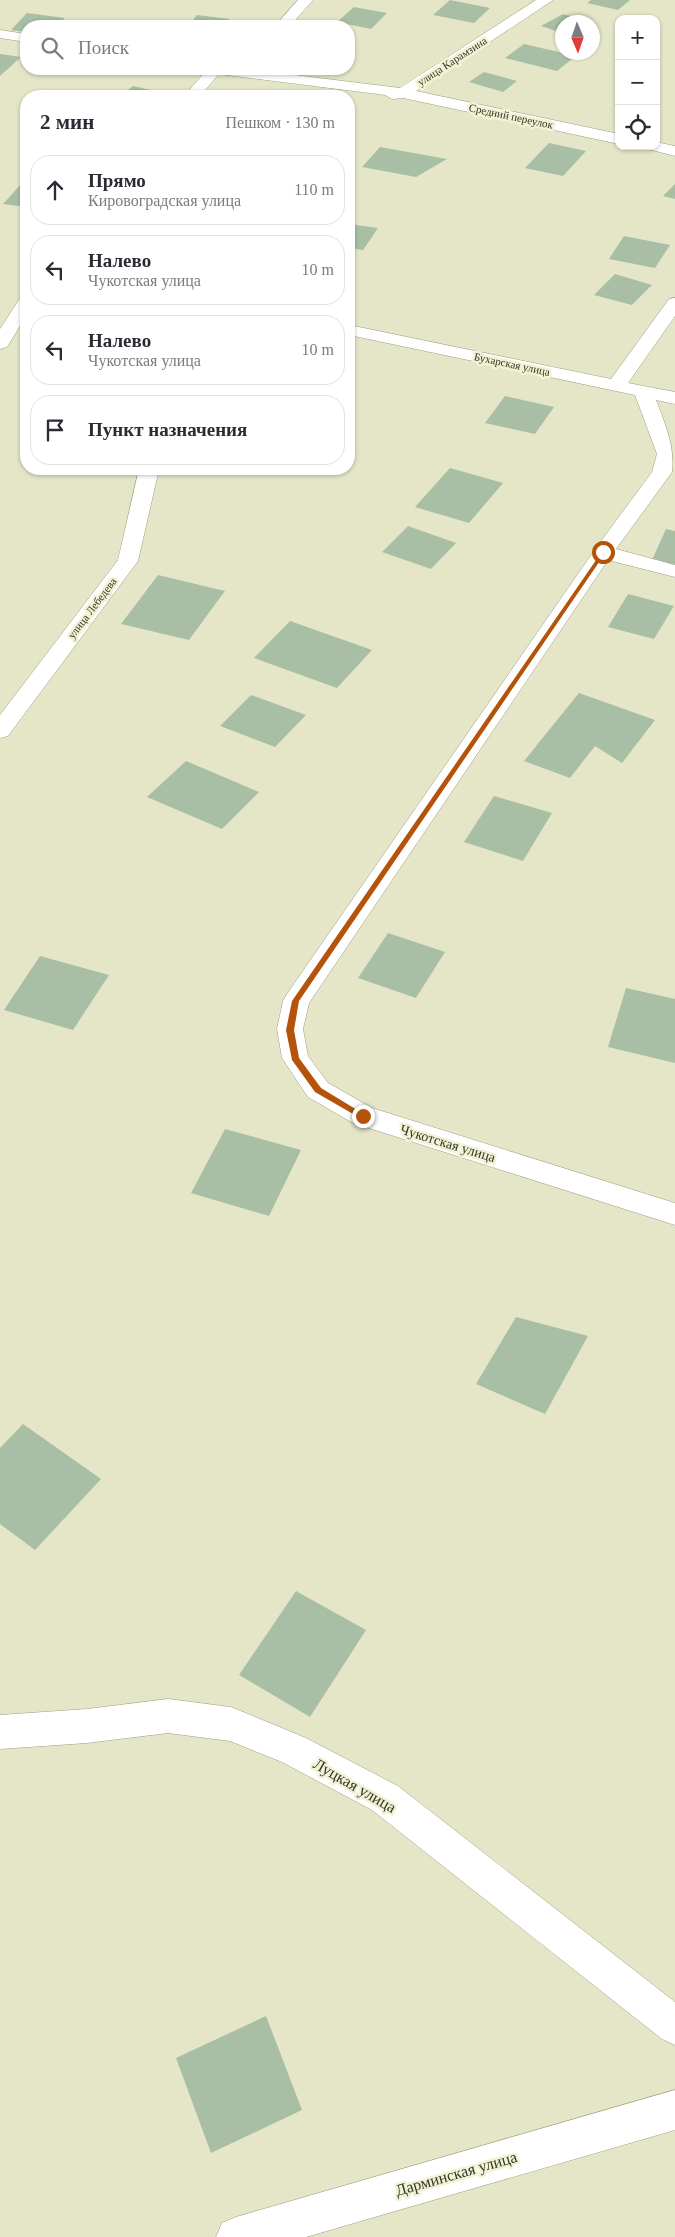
<!DOCTYPE html>
<html lang="ru">
<meta charset="utf-8">
<style>
body{margin:0;font-family:Georgia,serif;background:#f2f2f3;color:#2b2b33}
.controls{position:absolute;right:15px;top:15px;display:grid;overflow:hidden;border-radius:10px;box-shadow:0 1px 4px #0004}
.controls button{width:45px;height:45px;display:grid;place-items:center;padding:0;border:0;border-bottom:1px solid #e1e1e2;background:#fff;color:#2b2b33;font:25px sans-serif}
.compass{position:absolute;left:555px;top:15px;width:45px;height:45px;border-radius:50%;background:#fff;box-shadow:0 1px 4px #0004;rotate:178deg}
.stop{position:absolute;width:15px;height:15px;margin:-11px;border:4px solid #b45309;border-radius:50%;background:#fff}
.stop.end{background:#b45309;border-color:#fff;box-shadow:0 1px 5px #0008}
.list{margin:0;padding:0;list-style:none}
h2{display:flex;justify-content:space-between;align-items:center;height:65px;margin:0;padding:0 20px;font-size:21px}
h2 small{font-size:16px;font-weight:400;color:#7c7c81}
.list li{display:grid;grid-template-columns:32px 1fr auto;gap:15px;align-items:center;box-sizing:border-box;height:70px;margin:0 10px 10px;padding:0 10px;border:1px solid #e1e1e2;border-radius:20px}
.list b{display:block;font-size:19px;white-space:nowrap}
.list p{margin:0;font-size:16px;white-space:nowrap;color:#7c7c81}
.list em{font-size:16px;font-style:normal;color:#7c7c81}
.icon{flex:none;width:28px;height:28px;fill:none;stroke:currentColor;stroke-width:2;stroke-linecap:round;stroke-linejoin:round}
.map{position:relative;flex:none;width:675px;height:2237px;overflow:hidden}
.search{position:absolute;background:#fff;box-shadow:0 1px 4px #0004;left:20px;top:20px;width:335px;height:55px;display:flex;align-items:center;gap:12px;box-sizing:border-box;padding:0 18px;border-radius:20px;color:#7c7c81;font-size:19px}
.panel{position:absolute;background:#fff;box-shadow:0 1px 4px #0004;left:20px;top:90px;width:335px;height:385px;border-radius:20px}
.map>svg:first-child{display:block}
</style>
<div class="map">
<svg width="675" height="2237" viewBox="0 0 675 2237">
<rect width="100%" height="100%" fill="#e4e6c7"/>
<g fill="#a8bfa6">
<polygon points="450,0 490,8 474,23 433,15"/>
<polygon points="591,0 630,0 618,10 587,3"/>
<polygon points="354,7 387,13 371,29 337,22"/>
<polygon points="27,13 65,18 57,26 26,26 26,32 11,30"/>
<polygon points="563,14 591,22 562,22 562,33 541,26"/>
<polygon points="197,15 230,19 224,26 188,26"/>
<polygon points="524,44 576,56 557,71 505,58"/>
<polygon points="0,54 21,57 0,76"/>
<polygon points="484,72 517,81 503,92 469,82"/>
<polygon points="133,86 159,92 154,96 120,96"/>
<polygon points="549,143 586,151 563,176 525,168"/>
<polygon points="380,147 447,159 416,177 362,167"/>
<polygon points="23,182 26,182 26,207 3,204"/>
<polygon points="675,184 675,199 663,196"/>
<polygon points="349,224 378,228 363,250 349,248"/>
<polygon points="624,236 670,245 655,268 609,259"/>
<polygon points="615,274 652,285 632,305 594,295"/>
<polygon points="505,396 554,407 535,434 485,423"/>
<polygon points="450,468 503,483 469,523 415,507"/>
<polygon points="408,526 456,543 431,569 382,552"/>
<polygon points="666,529 675,531 675,565 652,560"/>
<polygon points="158,575 225,591 189,640 121,624"/>
<polygon points="628,594 674,606 654,639 608,627"/>
<polygon points="290,621 372,650 337,688 254,658"/>
<polygon points="579,693 655,720 622,763 595,746 570,778 524,761"/>
<polygon points="251,695 306,715 275,747 220,726"/>
<polygon points="186,761 259,792 222,829 147,797"/>
<polygon points="494,796 552,813 523,861 464,842"/>
<polygon points="388,933 445,952 416,998 358,978"/>
<polygon points="40,956 109,975 73,1030 4,1010"/>
<polygon points="626,988 675,999 675,1063 608,1047"/>
<polygon points="225,1129 301,1150 269,1216 191,1193"/>
<polygon points="516,1317 588,1336 545,1414 476,1384"/>
<polygon points="23,1424 101,1479 35,1550 0,1524 0,1448"/>
<polygon points="296,1591 366,1630 310,1717 239,1675"/>
<polygon points="266,2016 302,2110 211,2153 176,2058"/>
</g>
<g fill="none" stroke-linecap="round" stroke-linejoin="round">
<g stroke="#9c9f81" stroke-width="1">
<g id="minor">
<polygon points="298,0 313,0 290,26 275,26"/>
<polygon points="536,0 553,0 416,91 619,134 619,144 403,98 392,99 385,95 219,74 200,96 184,96 206,71 205,69 246,69 400,88"/>
<polygon points="0,30 26,34 26,42 0,38"/>
<polygon points="656,142 675,146 675,156 648,149 646,146 656,146"/>
<polygon points="26,297 26,316 7,347 0,349 0,329 20,298"/>
<path d="M675 298V316L628 383 675 392V404L656 400C665 424 675 446 672 472L616 549 675 565V577L608 560 309 1003 303 1029 308 1056 328 1083 372 1108 675 1203V1225L353 1123 308 1097 282 1058 277 1029 283 1001 287 994 596 548 652 472 657 454 635 395 349 335V325L611 379 669 299Z"/>
<polygon points="139,469 159,469 138,561 8,736 0,738 0,715 118,560"/>
<polygon points="168,1699 231,1707 306,1738 398,1786 675,2002 675,2045 662,2039 372,1810 282,1762 230,1741 168,1733 87,1743 0,1749 0,1715 87,1709"/>
<polygon points="675,2090 675,2130 306,2237 216,2237 222,2223 236,2217"/>
</g>
</g>
<use href="#minor" fill="#fff" fill-rule="evenodd"/>
</g>
<polygon fill="#b45309" points="603,550 606,552 299,1001 294,1030 299,1058 321,1088 367,1116 363,1119 360,1118 315,1092 292,1060 286,1030 292,1001"/>
<g text-anchor="middle" stroke-width="5" stroke-linejoin="round" paint-order="stroke">
<g font-size="11" fill="#35362a" stroke="#f1f3d4">
<text transform="translate(452 61) rotate(-33)" y="4">улица Карамзина</text>
<text transform="translate(511 116) rotate(12)" y="4">Средний переулок</text>
<text transform="translate(512 364) rotate(12)" y="4">Бухарская улица</text>
<text transform="translate(92 608) rotate(-53)" y="4">улица Лебедева</text>
</g>
<g font-size="14" fill="#35362a" stroke="#f1f3d4">
<text transform="translate(448 1143) rotate(17)" y="5">Чукотская улица</text>
</g>
<g font-size="16" fill="#35362a" stroke="#f1f3d4">
<text transform="translate(355 1785) rotate(30)" y="6">Луцкая улица</text>
<text transform="translate(456 2173) rotate(-16)" y="6">Дарминская улица</text>
</g>
</g>
</svg>
<div class="controls">
<button>+</button>
<button>−</button>
<button><svg class="icon" aria-label="locate" viewBox="0 0 24 24"><circle cx="12" cy="12" r="6"/><path d="M12 2v4M12 18v4M2 12h4M18 12h4"/></svg></button>
</div>
<svg class="compass" viewBox="-18 -18 36 36"><path d="M0-13l5 13h-10z" fill="#e53935"/><path d="M0 13l5-13h-10z" fill="#7c7c81"/></svg>
<div class="stop" style="left:603px;top:552px"></div>
<div class="stop end" style="left:363px;top:1116px"></div>
<div class="search"><svg class="icon" aria-label="search" viewBox="0 0 24 24"><circle cx="10" cy="10" r="6"/><path d="M15 15l6 6"/></svg>Поиск</div>
<section class="panel">
<h2>2 мин<small>Пешком · 130 m</small></h2>
<ul class="list">
<li><svg class="icon" aria-label="ahead" viewBox="0 0 24 24"><path d="M12 20V5M6 11l6-6 6 6"/></svg><div><b>Прямо</b><p>Кировоградская улица</p></div><em>110 m</em></li>
<li><svg class="icon" aria-label="left" viewBox="0 0 24 24"><path d="M17 20v-9H6M10 6l-5 5 5 5"/></svg><div><b>Налево</b><p>Чукотская улица</p></div><em>10 m</em></li>
<li><svg class="icon" aria-label="left" viewBox="0 0 24 24"><path d="M17 20v-9H6M10 6l-5 5 5 5"/></svg><div><b>Налево</b><p>Чукотская улица</p></div><em>10 m</em></li>
<li><svg class="icon" aria-label="arrive" viewBox="0 0 24 24"><path d="M6 21V4h12l-3 4 3 4H6"/></svg><div><b>Пункт назначения</b></div></li>
</ul>
</section>
</div>
